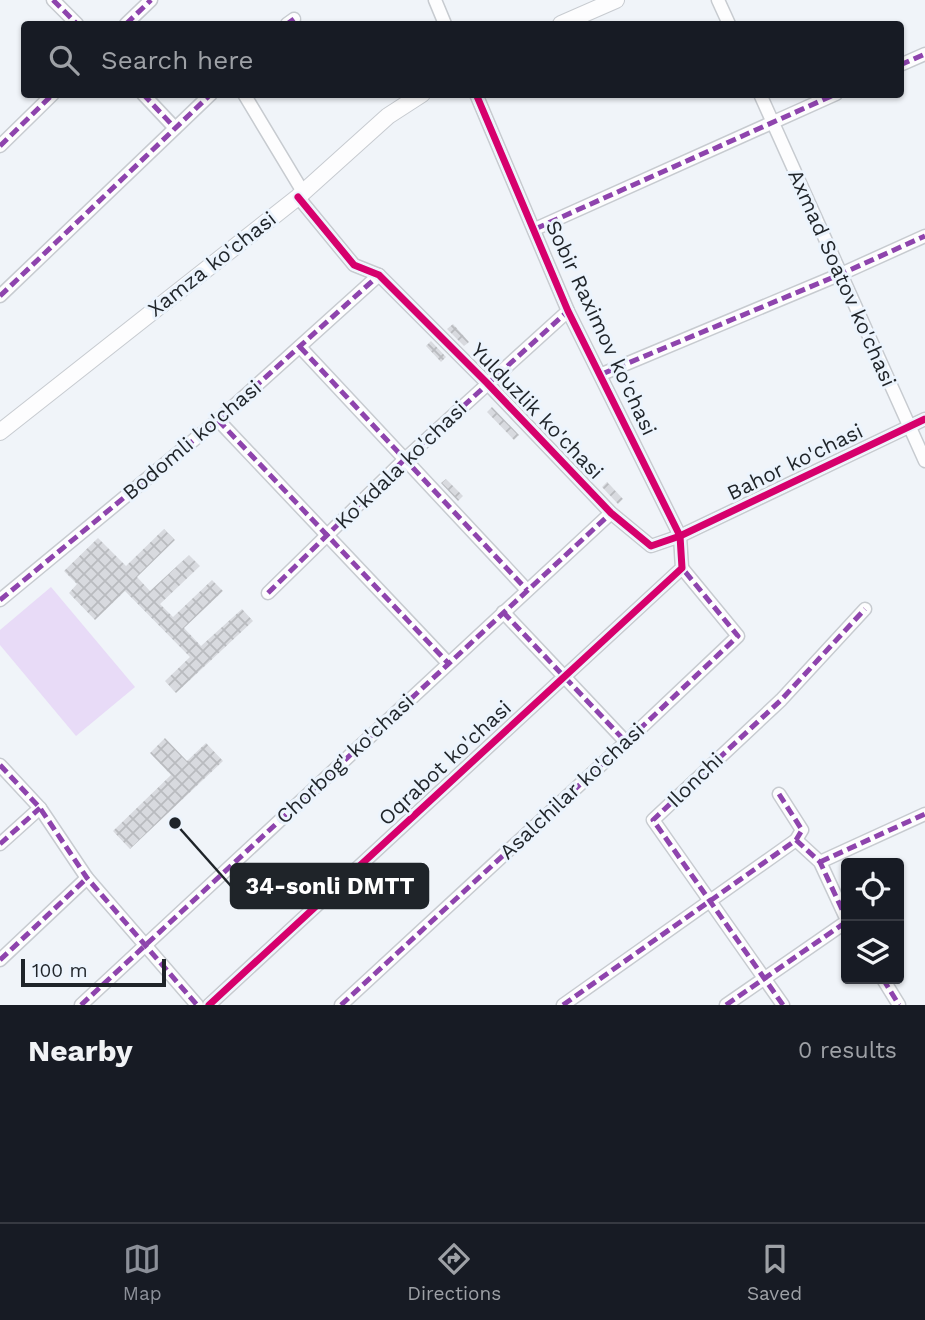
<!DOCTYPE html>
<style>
body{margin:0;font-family:"Work Sans",sans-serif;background:#242831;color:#f1f3f6}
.controls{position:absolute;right:21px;bottom:21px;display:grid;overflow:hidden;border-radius:7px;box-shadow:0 2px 5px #0004}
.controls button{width:63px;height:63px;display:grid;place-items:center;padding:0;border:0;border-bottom:2px solid #363941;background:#171b24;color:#f1f3f6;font:35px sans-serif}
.scale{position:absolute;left:21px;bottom:18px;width:145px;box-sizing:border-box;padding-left:7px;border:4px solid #1f2429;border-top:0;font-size:19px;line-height:24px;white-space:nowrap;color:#1f2429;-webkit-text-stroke:5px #ecf4fd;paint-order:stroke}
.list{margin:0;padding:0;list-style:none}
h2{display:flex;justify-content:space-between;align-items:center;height:91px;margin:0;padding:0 28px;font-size:30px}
h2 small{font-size:23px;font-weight:400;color:#9ea1a6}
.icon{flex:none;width:38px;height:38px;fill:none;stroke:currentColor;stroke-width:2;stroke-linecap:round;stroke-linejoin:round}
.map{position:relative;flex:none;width:925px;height:1005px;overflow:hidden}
.search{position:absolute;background:#171b24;box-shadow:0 2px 5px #0004;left:21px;right:21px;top:21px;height:77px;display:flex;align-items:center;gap:18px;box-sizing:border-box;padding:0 24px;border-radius:7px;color:#9ea1a6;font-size:26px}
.sheet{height:217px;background:#171b24}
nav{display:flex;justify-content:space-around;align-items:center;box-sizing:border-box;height:98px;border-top:2px solid #363941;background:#171b24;font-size:19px;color:#9ea1a6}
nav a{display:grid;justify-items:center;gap:4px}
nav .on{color:#8c9099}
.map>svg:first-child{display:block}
</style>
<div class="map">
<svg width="925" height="1005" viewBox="0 0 925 1005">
<defs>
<pattern id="building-cross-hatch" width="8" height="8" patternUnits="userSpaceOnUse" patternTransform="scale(1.75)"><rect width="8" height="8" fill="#d8dadf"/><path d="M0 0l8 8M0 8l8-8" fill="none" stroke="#b9bbbf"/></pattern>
</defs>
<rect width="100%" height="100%" fill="#f0f4f9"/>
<polygon fill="#e8dbf7" points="51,587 135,687 76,736 0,645 0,630"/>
<g fill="url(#building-cross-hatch)">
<polygon points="453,324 469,342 464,346 447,329"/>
<polygon points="431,341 446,357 441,362 426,346"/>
<polygon points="492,407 519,435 514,440 487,412"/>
<polygon points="446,479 463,496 458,501 441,483"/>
<polygon points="607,482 623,499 618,504 602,487"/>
<polygon points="164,529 175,540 137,577 150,591 189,555 200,566 160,604 173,617 212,580 223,591 184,628 201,646 242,609 253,621 176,693 165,681 190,657 125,591 95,620 69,593 77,584 64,571 98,538 126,566"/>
<polygon points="165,738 187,761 206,743 223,761 130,849 113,831 171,775 150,753"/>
</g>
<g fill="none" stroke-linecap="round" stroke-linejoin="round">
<g stroke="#c7cbd0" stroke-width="15">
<g id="minor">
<polyline points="53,0 77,24"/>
<polyline points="435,0 445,24"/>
<polyline points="718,0 729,24"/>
<polyline points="126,24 151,0"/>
<polyline points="287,24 294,19"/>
<polyline points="900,65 925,54"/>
<polyline points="143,94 175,128"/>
<polyline points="244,94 303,192"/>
<polyline points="760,94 925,461"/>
<polyline points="0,146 53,94"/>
<polyline points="298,197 354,265 379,275 487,383 611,513 651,546 680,536 925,419"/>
<polyline points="535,229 836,94"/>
<polyline points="0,296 211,94"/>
<polyline points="300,347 527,590"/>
<polyline points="602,374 841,274 925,236"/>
<polyline points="218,420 448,663"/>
<polyline points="268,593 405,459 568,311"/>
<polyline points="0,600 218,420 379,275"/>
<polyline points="503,612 626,742"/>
<polyline points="0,765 40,808 87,878 197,1005"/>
<polyline points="796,840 820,862 846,918"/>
<polyline points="0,844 40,808"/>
<polyline points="820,862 925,814"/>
<polyline points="0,960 87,878"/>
<polyline points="883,979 899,1005"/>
<polyline points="81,1005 611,513"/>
<polyline points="209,1005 682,568 680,536 568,311 476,94"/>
<polyline points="341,1005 626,742 738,636 682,568"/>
<polyline points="563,1005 796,840 802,830 779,794"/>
<polyline points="726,1005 846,922"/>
<polyline points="783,1005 653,820 781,700 865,609"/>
</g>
</g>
<g stroke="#c7cbd0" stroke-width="18">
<g id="secondary">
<polyline points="561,24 616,0"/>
<polyline points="0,432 298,197 388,116 422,94"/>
</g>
</g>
<use href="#minor" stroke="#fdfdfe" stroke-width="12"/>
<use href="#secondary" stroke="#fdfdfe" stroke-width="16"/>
<g stroke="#8e44ad" stroke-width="5" stroke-dasharray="10 5" stroke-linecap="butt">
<polyline points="53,0 77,24"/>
<polyline points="126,24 151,0"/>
<polyline points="287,24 294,19"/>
<polyline points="900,65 925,54"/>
<polyline points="143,94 175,128"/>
<polyline points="0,146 53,94"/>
<polyline points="535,229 836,94"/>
<polyline points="0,296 211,94"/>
<polyline points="300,347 527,590"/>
<polyline points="602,374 841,274 925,236"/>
<polyline points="218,420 448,663"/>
<polyline points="268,593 405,459 568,311"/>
<polyline points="0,600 218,420 379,275 382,278"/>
<polyline points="503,612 626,742"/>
<polyline points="0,765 40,808 87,878 197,1005"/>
<polyline points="796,840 820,862 846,918"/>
<polyline points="0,844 40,808"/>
<polyline points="820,862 925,814"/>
<polyline points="0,960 87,878"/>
<polyline points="883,979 899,1005"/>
<polyline points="81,1005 611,513"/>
<polyline points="341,1005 626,742 738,636 682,568"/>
<polyline points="563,1005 796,840 802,830 779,794"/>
<polyline points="726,1005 846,922"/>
<polyline points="783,1005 653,820 781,700 865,609"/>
</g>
<g stroke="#ecf4fd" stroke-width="11">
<g id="cycleway">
<polyline points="298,197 354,265 379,275 487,383 611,513 651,546 680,536 925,419"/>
<polyline points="209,1005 682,568 680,536 568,311 476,94"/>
</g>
</g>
<use href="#cycleway" stroke="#d6006c" stroke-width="7"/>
</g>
<g text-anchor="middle" stroke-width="6" stroke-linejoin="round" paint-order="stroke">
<g font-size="21" fill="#1f2429" stroke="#ecf4fd">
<text transform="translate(212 264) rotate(-38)" y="7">Xamza ko'chasi</text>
<text transform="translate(842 278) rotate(66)" y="7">Axmad Soatov ko'chasi</text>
<text transform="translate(601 328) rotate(65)" y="7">Sobir Raximov ko'chasi</text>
<text transform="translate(537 411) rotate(46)" y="7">Yulduzlik ko'chasi</text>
<text transform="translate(192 440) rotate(-40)" y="7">Bodomli ko'chasi</text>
<text transform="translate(795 462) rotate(-26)" y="7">Bahor ko'chasi</text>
<text transform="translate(401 465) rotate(-44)" y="7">Ko'kdala ko'chasi</text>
<text transform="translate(345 759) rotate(-43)" y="7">Chorbog' ko'chasi</text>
<text transform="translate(445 763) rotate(-43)" y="7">Oqrabot ko'chasi</text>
<text transform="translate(695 780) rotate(-44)" y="7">Ilonchi</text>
<text transform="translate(572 791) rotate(-43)" y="7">Asalchilar ko'chasi</text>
</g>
</g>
<path fill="none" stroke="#1f2429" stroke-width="2.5" d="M175 823L231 886"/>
<circle fill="#1f2429" stroke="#ecf4fd" stroke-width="2.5" cx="175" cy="823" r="7"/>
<rect fill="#1f2429" stroke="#1f2429" stroke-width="2.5" x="231" y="864" width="197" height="44" rx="7"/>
<g font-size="23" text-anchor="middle" font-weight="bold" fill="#fff">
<text x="330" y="894">34-sonli DMTT</text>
</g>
</svg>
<div class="controls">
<button><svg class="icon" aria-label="locate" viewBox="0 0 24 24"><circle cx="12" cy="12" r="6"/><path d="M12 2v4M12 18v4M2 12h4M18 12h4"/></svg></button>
<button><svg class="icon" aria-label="layers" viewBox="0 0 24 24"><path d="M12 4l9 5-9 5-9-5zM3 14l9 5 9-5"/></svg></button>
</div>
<div class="scale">100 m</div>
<div class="search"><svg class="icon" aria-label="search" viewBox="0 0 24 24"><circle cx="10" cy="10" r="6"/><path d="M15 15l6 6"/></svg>Search here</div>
</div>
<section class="sheet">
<h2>Nearby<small>0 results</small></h2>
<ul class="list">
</ul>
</section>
<nav>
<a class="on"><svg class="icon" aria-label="map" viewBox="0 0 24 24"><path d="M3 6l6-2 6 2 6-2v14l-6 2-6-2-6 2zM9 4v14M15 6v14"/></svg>Map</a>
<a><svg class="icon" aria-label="directions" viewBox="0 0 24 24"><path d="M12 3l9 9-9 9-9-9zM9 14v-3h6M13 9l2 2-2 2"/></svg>Directions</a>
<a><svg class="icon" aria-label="saved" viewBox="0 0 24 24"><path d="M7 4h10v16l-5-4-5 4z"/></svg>Saved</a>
</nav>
